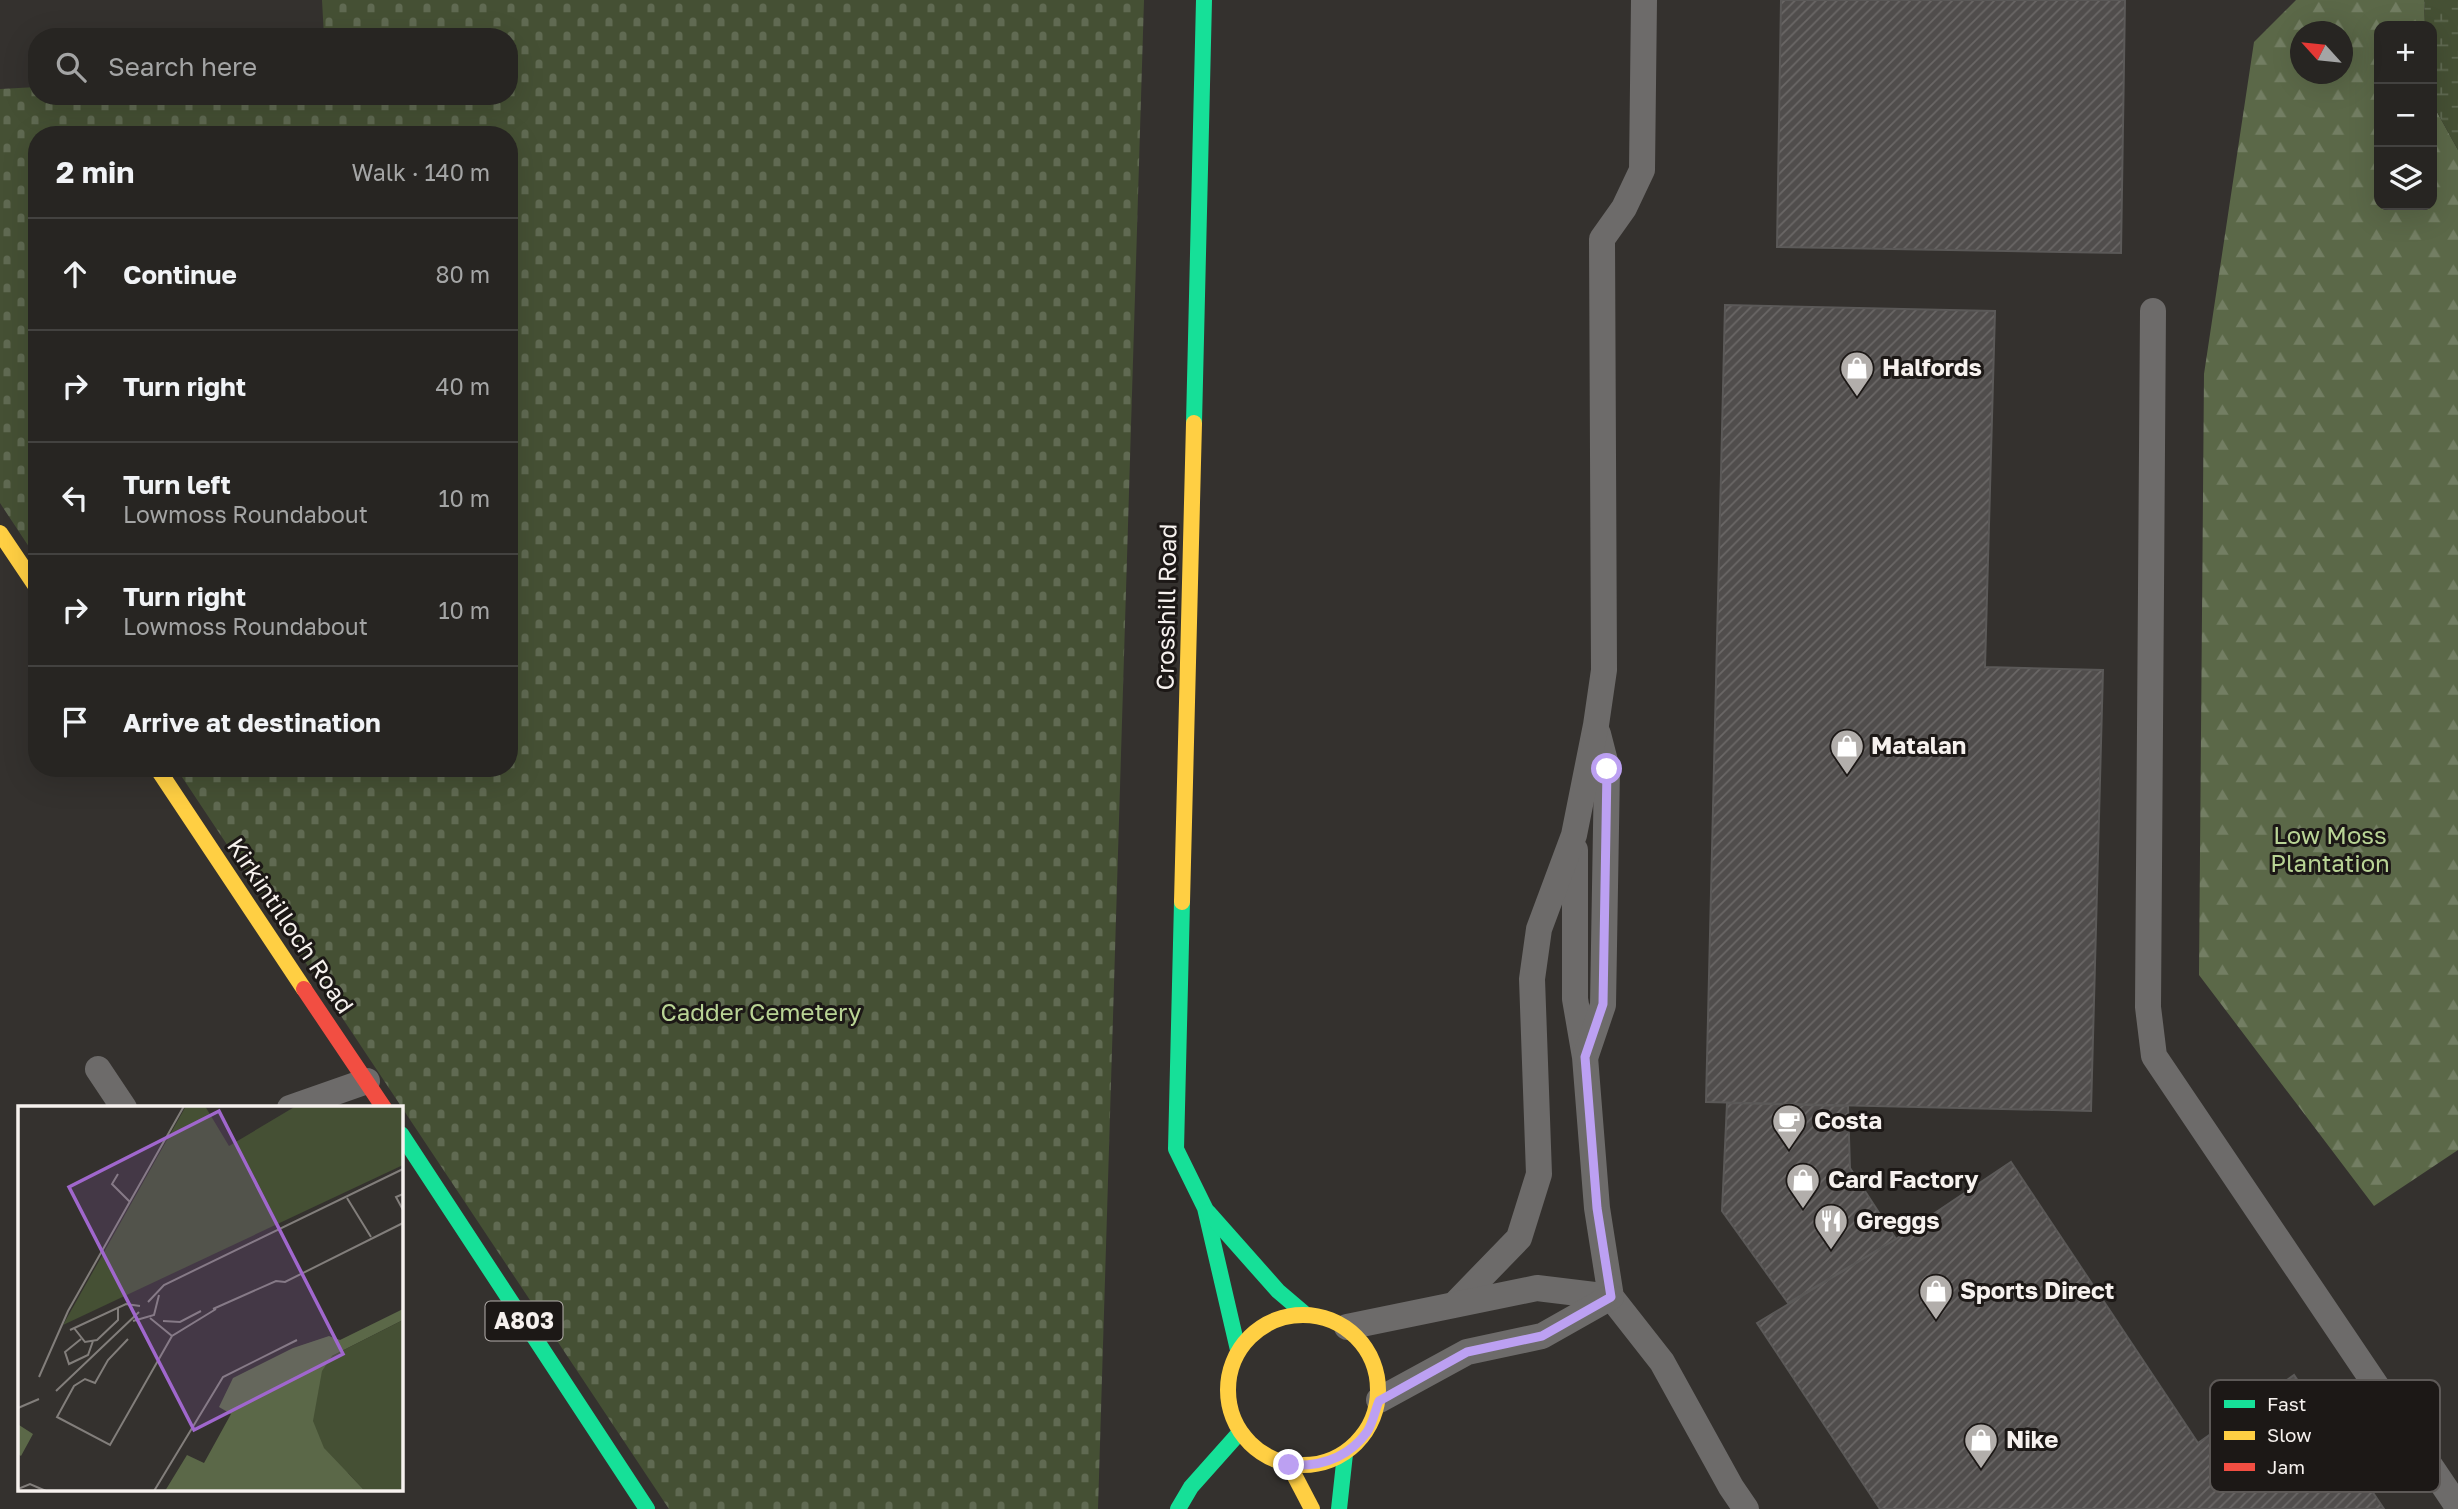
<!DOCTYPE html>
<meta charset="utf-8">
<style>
body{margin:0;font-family:"Golos Text",sans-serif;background:#2f2d2a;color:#f1f3f6}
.controls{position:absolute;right:21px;top:21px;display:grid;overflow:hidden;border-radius:14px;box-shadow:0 7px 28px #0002}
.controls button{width:63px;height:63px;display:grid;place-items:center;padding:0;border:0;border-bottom:2px solid #434240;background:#272522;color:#f1f3f6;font:35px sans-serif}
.compass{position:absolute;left:2290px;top:21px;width:63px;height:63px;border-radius:50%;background:#272522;box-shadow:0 7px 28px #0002;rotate:297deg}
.stop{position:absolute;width:21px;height:21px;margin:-16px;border:5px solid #bca0f2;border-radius:50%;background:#fff}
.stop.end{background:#bca0f2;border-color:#fff;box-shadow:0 2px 7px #0008}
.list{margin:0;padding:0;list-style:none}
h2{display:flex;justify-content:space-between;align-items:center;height:91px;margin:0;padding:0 28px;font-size:30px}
h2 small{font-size:23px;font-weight:400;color:#a4a5a5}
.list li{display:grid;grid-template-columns:46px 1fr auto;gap:21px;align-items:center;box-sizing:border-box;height:112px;padding:0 28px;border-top:2px solid #434240}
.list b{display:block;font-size:26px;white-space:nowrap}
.list p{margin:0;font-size:23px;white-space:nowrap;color:#a4a5a5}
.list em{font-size:23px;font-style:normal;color:#a4a5a5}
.icon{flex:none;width:38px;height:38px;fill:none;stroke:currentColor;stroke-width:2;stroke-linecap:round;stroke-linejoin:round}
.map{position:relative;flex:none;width:2458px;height:1509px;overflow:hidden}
.search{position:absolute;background:#272522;box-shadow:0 7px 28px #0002;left:28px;top:28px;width:490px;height:77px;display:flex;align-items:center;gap:18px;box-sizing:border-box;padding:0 24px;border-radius:28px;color:#a4a5a5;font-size:26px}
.panel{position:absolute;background:#272522;box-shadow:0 7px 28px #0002;left:28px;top:126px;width:490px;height:651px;border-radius:28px}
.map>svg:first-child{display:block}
</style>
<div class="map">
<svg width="2458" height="1509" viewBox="0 0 2458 1509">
<defs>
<pattern id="forest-firs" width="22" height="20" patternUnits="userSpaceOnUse" patternTransform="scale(1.75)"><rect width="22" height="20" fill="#5b6848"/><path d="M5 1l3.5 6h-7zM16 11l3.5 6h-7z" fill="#737e63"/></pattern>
<pattern id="wetland-marsh" width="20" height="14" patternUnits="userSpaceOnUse" patternTransform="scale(1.75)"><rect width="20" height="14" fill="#455034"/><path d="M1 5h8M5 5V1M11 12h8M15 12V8" fill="none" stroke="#606a52"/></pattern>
<pattern id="cemetery-stones" width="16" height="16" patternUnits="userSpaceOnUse" patternTransform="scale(1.75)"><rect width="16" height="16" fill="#455034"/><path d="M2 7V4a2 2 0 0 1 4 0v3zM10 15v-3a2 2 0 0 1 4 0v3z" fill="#606a52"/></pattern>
<pattern id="building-hatch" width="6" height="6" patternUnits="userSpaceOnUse" patternTransform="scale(1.75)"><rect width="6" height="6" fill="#504d4c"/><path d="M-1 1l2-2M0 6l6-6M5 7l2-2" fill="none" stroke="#6a6766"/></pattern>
</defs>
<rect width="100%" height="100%" fill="#34312e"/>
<path fill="url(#forest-firs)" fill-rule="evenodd" d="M2296 0H2424L2425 26H2379V205H2432V103L2458 150V1150L2374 1206 2199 975 2204 374 2254 42ZM2300 32H2342V74H2300Z"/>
<polygon fill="url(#wetland-marsh)" points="2424,0 2458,0 2458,150 2432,103 2432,26 2425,26"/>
<polygon fill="url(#cemetery-stones)" points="322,0 1144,0 1098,1509 669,1509 176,768 509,768 509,135 37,135 37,559 0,503 0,89 37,87 37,96 509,96 509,37 324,37"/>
<g fill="url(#building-hatch)" stroke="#5b5958" stroke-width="2">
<polygon points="1781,0 2125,0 2121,253 1777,247"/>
<polygon points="1725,305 1995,311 1985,667 2103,670 2091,1111 1706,1102"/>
<polygon points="1727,1103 1848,1106 1850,1168 1896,1239 1788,1303 1722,1211"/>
<polygon points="2011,1162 2198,1443 2294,1375 2384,1509 1880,1509 1757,1323 1896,1239"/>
</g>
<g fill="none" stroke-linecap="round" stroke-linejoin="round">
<g stroke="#6d6b6a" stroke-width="26">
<polyline points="2153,311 2148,1007 2154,1056 2458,1507"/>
<polyline points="1575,850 1575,999 1585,1057 1597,1208 1611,1297 1662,1362 1731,1487 1746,1509"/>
<polyline points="1586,1055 1603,1005 1607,769 1598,734"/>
<polyline points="98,1069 124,1108"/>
<polyline points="290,1108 367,1081"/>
<polyline points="1455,1304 1519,1238 1539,1174 1532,979 1539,929 1574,835 1596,725 1604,670 1602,239 1624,208 1642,170 1644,0"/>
<polyline points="1347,1327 1537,1288 1611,1297"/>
<polyline points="1379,1400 1467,1352 1542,1336 1611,1297"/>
</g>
<g stroke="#16e098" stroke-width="16">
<polyline points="1194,423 1204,0"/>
<polyline points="1182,902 1176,1149 1205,1208 1238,1350"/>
<polyline points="401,1134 647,1509"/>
<polyline points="1208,1212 1278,1291 1305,1314"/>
<polyline points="1178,1509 1191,1487 1240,1432"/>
<polyline points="1339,1509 1345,1454"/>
</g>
<g stroke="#ffcf43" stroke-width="16">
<polyline points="0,533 37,588"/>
<polyline points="157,768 304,989"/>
<polyline points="1182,902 1194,423"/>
<circle cx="1303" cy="1390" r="75"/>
<polyline points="1289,1465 1312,1509"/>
</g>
<polyline stroke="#f24e42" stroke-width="16" points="304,989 384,1108"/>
</g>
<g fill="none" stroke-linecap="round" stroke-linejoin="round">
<path stroke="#bca0f2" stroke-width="9" d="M1289 1465C1320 1467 1348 1458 1367 1432 1373 1423 1375 1410 1379 1401L1467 1352 1542 1336 1611 1297 1597 1208 1585 1057 1603 1004 1607 769"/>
</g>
<defs>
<g id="shop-pin" transform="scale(1.75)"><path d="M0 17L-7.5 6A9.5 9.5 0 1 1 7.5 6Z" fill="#b2aeab" stroke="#1c1816"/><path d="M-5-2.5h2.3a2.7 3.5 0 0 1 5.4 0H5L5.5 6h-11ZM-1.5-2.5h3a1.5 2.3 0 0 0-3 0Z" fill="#fff"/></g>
<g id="cafe-pin" transform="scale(1.75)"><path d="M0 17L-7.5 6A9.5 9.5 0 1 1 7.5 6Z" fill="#b2aeab" stroke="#1c1816"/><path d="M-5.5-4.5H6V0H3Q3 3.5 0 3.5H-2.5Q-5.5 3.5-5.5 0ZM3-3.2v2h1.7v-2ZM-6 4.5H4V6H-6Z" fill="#fff"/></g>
<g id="restaurant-pin" transform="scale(1.75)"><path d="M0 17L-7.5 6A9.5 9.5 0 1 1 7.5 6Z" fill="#b2aeab" stroke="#1c1816"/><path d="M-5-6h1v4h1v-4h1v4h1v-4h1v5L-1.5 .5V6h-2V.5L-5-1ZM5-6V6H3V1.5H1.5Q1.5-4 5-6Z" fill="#fff"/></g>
</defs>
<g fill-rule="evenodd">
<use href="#shop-pin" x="1857" y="368"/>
<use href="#shop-pin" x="1847" y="746"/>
<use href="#cafe-pin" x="1789" y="1121"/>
<use href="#shop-pin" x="1803" y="1180"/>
<use href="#restaurant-pin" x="1831" y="1221"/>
<use href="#shop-pin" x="1936" y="1291"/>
<use href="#shop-pin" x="1981" y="1440"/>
</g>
<g text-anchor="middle" stroke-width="6" stroke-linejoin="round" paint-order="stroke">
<rect fill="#1c1816" stroke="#b5b0ad" stroke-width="2" x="485.5" y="1301.5" width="77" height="39" rx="5"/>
<g font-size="23" font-weight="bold" fill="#f6f1ee">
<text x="524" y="1329">A803</text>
</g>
<g font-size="24" font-weight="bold" fill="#f6f1ee" stroke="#1c1816" text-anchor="start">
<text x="1882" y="376">Halfords</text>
<text x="1871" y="754">Matalan</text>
<text x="1814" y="1129">Costa</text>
<text x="1828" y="1188">Card Factory</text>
<text x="1856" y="1229">Greggs</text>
<text x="1960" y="1299">Sports Direct</text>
<text x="2006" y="1448">Nike</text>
</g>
<g font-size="24" fill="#f6f1ee" stroke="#1c1816">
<text transform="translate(1167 607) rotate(-89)" y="8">Crosshill Road</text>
<text transform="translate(290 926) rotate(56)" y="8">Kirkintilloch Road</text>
</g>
<g font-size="24" fill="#b9d495" stroke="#1c1816">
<text x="2330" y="844">Low Moss<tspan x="2330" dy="28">Plantation</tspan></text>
<text x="761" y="1021">Cadder Cemetery</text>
</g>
</g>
<g transform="translate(18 1106)">
<rect width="385" height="385" fill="#34312e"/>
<path d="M385 203V214L314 250 330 367 347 385H147L169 349 186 357 213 308 201 301 215 272 275 242 311 230 322 234ZM1 319 15 328 3 350 0 348Z" fill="#5b6848"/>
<path d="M385 214V385H347L306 342 295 315 304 265 314 250Z" fill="#455034"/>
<path d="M168 0H187L211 40 278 0H385V59L45 219Z" fill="#455034"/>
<path fill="none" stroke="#827e7b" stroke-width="2" d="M100 68 94 78 112 96M385 88 378 91 385 104M329 92 353 131M130 196 146 179 385 63M195 203 258 175 267 176 385 117M132 212 154 230M115 215 136 209 141 189M145 215 162 216 183 205M56 222 67 236 79 234 100 214V201M52 224 108 198 122 200M63 233 47 246 51 258 70 249 75 235M110 233 90 254 77 277 67 273 56 280 39 311 92 339 154 230 198 203M21 271 50 205 166 0M38 285 121 206M0 302 21 293M0 383 12 378 28 385M136 385 205 271 279 234"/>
<path fill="#a067cd" fill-opacity="0.15" stroke="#a067cd" stroke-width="3.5" d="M201 5 325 248 176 324 51 81Z"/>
<rect width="385" height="385" fill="none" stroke="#f6f1ee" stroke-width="3.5"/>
</g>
<rect x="2210" y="1380" width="230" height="112" rx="10" fill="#1c1816" stroke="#5d5957" stroke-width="2"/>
<rect x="2224" y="1400" width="31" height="8" fill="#16e098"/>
<rect x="2224" y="1431" width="31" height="9" fill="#ffcf43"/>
<rect x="2224" y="1463" width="31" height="8" fill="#f24e42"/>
<g font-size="19" fill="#f6f1ee">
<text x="2267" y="1411">Fast</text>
<text x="2267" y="1442">Slow</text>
<text x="2267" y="1474">Jam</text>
</g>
</svg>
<div class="controls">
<button>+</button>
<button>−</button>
<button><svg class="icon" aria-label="layers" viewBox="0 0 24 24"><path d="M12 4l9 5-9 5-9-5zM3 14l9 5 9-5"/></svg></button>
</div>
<svg class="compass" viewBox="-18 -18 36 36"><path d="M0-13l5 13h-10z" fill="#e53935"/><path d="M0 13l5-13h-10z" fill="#a4a5a5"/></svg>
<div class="stop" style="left:1607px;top:769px"></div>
<div class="stop end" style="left:1289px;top:1465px"></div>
<div class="search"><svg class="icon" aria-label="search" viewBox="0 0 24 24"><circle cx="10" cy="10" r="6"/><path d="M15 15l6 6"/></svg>Search here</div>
<section class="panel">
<h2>2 min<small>Walk · 140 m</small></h2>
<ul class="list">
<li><svg class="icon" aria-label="ahead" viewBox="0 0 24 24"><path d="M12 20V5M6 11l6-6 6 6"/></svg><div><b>Continue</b></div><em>80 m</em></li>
<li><svg class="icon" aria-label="right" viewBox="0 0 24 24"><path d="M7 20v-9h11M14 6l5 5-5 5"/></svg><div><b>Turn right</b></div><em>40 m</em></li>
<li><svg class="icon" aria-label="left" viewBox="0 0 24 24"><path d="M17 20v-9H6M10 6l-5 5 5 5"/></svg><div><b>Turn left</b><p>Lowmoss Roundabout</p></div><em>10 m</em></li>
<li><svg class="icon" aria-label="right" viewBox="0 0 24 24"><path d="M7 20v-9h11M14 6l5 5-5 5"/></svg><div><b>Turn right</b><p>Lowmoss Roundabout</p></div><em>10 m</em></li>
<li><svg class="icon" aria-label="arrive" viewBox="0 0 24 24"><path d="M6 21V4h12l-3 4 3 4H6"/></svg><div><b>Arrive at destination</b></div></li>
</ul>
</section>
</div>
